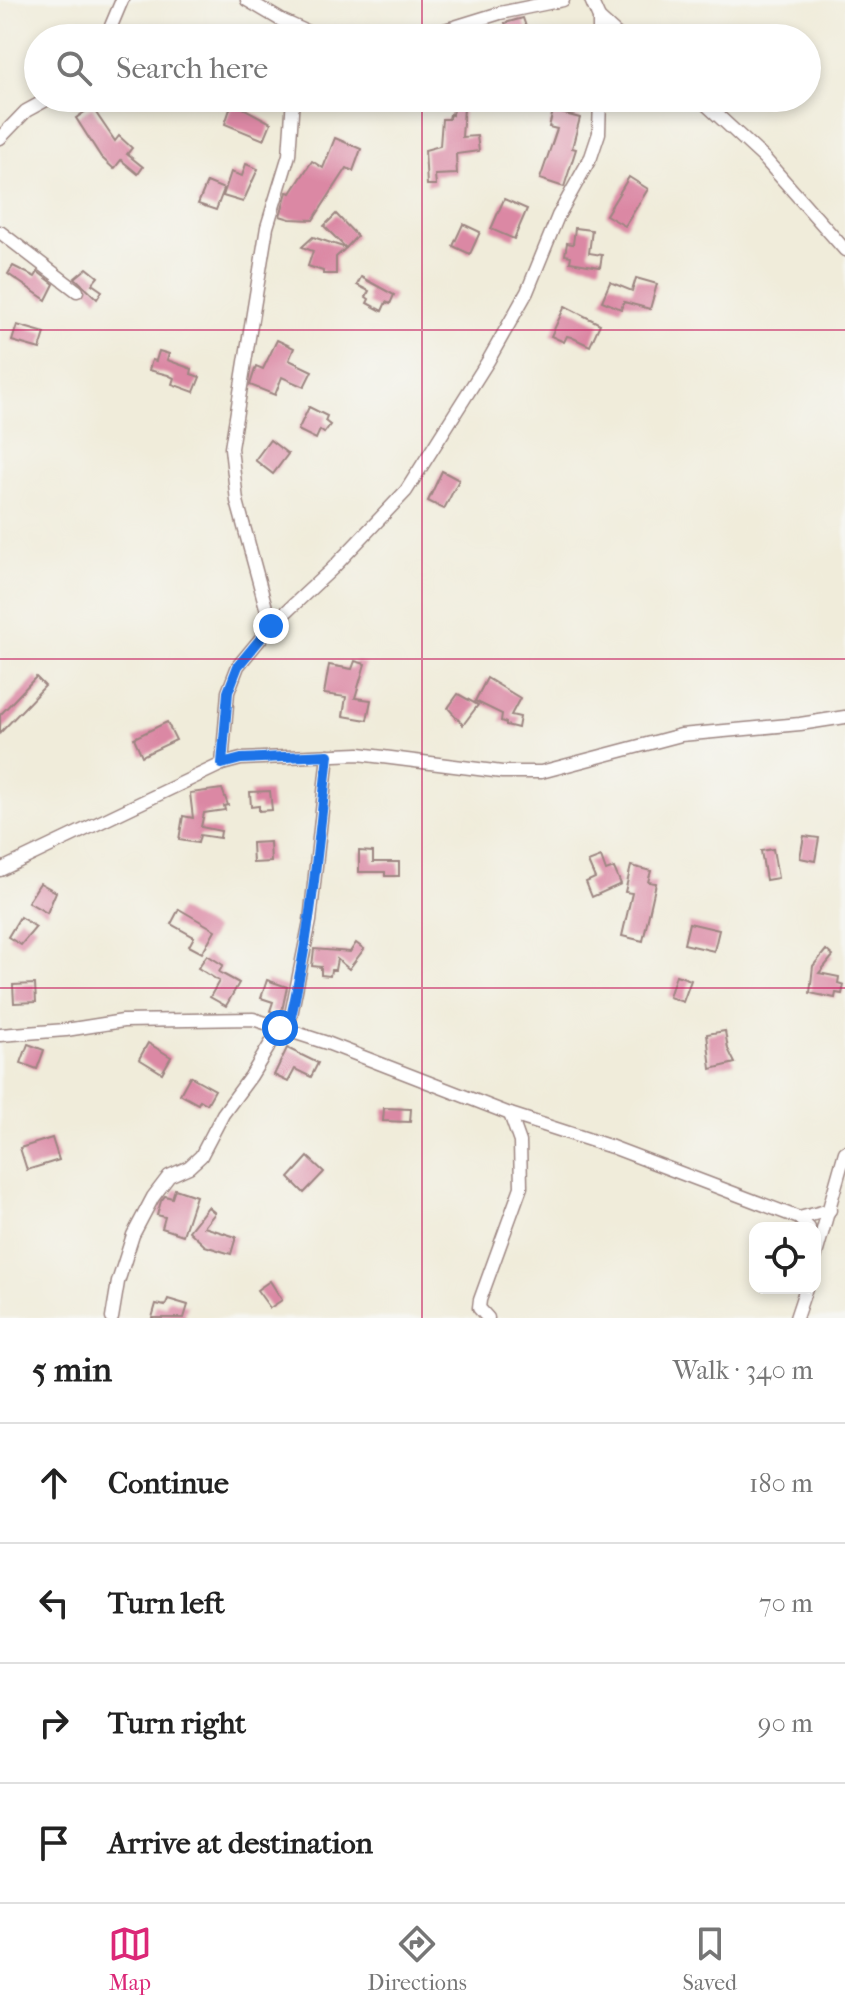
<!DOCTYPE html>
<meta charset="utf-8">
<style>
body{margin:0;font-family:"IM FELL French Canon",serif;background:#f6f6f6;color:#222}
.controls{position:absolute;right:24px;bottom:24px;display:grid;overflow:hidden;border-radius:16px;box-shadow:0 4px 12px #0003}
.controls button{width:72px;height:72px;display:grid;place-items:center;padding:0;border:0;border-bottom:2px solid #e0e0e0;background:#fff;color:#222;font:40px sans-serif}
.stop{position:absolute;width:24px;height:24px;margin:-18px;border:6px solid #1a73e8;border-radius:50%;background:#fff}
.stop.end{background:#1a73e8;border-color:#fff;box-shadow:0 2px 8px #0008}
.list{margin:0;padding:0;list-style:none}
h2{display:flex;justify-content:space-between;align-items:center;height:104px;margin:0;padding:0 32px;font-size:34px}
h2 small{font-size:26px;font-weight:400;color:#767676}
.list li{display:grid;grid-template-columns:52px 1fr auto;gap:24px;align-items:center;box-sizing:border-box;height:120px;padding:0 32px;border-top:2px solid #e0e0e0}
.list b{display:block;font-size:30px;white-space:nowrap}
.list em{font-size:26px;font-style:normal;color:#767676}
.icon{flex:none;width:44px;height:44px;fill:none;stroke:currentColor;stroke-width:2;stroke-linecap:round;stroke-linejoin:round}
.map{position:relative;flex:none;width:845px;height:1318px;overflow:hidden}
.search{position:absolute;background:#fff;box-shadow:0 4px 12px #0003;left:24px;right:24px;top:24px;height:88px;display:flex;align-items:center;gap:20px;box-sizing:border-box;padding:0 28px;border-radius:44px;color:#767676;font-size:30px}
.sheet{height:584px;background:#fff}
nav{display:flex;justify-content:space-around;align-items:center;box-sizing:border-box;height:112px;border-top:2px solid #e0e0e0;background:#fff;font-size:22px;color:#767676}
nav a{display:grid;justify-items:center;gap:4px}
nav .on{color:#db2777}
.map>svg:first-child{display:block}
</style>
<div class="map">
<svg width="845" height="1318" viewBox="0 0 845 1318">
<rect width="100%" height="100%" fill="#f6f6f2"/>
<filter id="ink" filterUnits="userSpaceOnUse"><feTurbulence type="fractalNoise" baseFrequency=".0125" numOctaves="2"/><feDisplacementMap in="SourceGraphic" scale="16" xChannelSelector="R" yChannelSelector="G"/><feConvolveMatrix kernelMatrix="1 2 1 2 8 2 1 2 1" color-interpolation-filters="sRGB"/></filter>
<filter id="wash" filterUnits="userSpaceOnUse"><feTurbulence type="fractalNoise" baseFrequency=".006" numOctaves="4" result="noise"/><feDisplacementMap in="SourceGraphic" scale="32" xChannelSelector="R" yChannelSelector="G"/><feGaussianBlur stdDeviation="1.8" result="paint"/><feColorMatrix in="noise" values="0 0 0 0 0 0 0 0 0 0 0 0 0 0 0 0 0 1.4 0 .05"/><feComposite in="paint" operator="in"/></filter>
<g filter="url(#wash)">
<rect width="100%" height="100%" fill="#f0ecda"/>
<g id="blocks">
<g fill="#db88a4">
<polygon points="523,18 530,38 510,38 505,23"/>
<polygon points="455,98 467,98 464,108 462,137 477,136 479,151 456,154 457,174 435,175 436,185 427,185 425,150 440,146 442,119 449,119 450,114 452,115"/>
<polygon points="233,100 243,104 241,107 271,123 264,140 225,124"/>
<polygon points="92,107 115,141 119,136 132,148 127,154 143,167 138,174 121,160 114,169 101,157 76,118"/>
<polygon points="553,111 580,118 572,148 576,149 564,187 540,179 557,129 549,127"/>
<polygon points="335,138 361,149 353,171 347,168 313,220 290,219 280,216 287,192 291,193 312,161 323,168"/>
<polygon points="246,164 258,169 243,202 223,196 231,172 242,176"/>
<polygon points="629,177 648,189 625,226 606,215"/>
<polygon points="207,182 224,189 216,210 198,204"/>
<polygon points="504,199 527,209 514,239 491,229"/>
<polygon points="336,214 357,236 346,248 324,226"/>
<polygon points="463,224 480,232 470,254 453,246"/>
<polygon points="575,228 592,230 589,253 602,255 600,267 570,262 571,256 565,255 567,243 573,244"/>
<polygon points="313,237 346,248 336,257 336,274 323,274 323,271 308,266 313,251 302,247"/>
<polygon points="13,266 35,277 38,272 54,284 46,300 8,274"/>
<polygon points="87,268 98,277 92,284 102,291 97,299 75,278"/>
<polygon points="361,277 394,295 390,304 386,302 382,311 367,303 369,299 366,297 369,291 357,285"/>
<polygon points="636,278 657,284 650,309 624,302 621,309 602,301 610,282 632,291"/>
<polygon points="565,306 600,324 590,346 571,337 567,336 564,342 551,336"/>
<polygon points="17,325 45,333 40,349 12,341"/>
<polygon points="277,340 294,348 289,360 312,371 304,387 282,377 275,395 250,385 256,366 263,369"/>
<polygon points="159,351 169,354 167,360 192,369 191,374 200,377 194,392 172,384 174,378 168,375 149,370 152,360 156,361"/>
<polygon points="309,407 327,416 325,421 330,425 324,433 320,430 316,439 298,430"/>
<polygon points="270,440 288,454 273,474 255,460"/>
<polygon points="442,471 459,480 444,509 428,501"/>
<polygon points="355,661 365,664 355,698 371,700 367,720 343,716 346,697 324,694 329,665 352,669"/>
<polygon points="36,677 45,686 0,733 0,715"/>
<polygon points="487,678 520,698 511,715 520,717 518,728 506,725 506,723 501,721 502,714 475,701"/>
<polygon points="458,694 478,705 463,725 448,708"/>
<polygon points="167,722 176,740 142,756 134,738"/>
<polygon points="222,789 228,805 224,806 225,810 204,813 201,827 221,831 220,838 200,835 198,843 179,840 183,816 193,818 190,793"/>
<polygon points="270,791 272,810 259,811 259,806 251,807 250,792"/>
<polygon points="804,836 819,838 815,861 800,858"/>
<polygon points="270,842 271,862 253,863 252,843"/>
<polygon points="773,849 778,878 766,880 761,851"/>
<polygon points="359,851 373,852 373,862 399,862 399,876 385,876 385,872 359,872"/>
<polygon points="601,857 606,871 614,868 621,884 592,897 586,882 595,878 588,862"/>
<polygon points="631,866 651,871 648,882 656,883 643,941 622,936 632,893 625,892"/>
<polygon points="40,883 56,892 47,913 28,902"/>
<polygon points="179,909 215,930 202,953 189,946 194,937 171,924"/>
<polygon points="20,917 36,927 21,945 8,937"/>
<polygon points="689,923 719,930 714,951 684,944"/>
<polygon points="356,943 364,949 349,969 337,959 335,970 331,970 330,976 321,975 321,967 312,966 314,949 350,952"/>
<polygon points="826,950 833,956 819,973 839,977 838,983 844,985 842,994 836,993 835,998 810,993 813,966"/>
<polygon points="207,955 223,965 219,972 239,983 226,1006 210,997 219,981 198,968"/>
<polygon points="676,975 691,980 683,1002 669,997"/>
<polygon points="267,980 287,987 281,1015 270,1011 273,1002 261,998"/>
<polygon points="35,984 36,1002 14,1003 13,985"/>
<polygon points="725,1031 728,1049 735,1063 711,1069 707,1034"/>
<polygon points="148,1043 171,1057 162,1073 139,1059"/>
<polygon points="28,1044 44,1050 37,1069 21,1063"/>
<polygon points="287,1048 318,1063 311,1077 295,1069 288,1082 274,1075"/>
<polygon points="190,1076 215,1090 207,1104 200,1100 198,1104 180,1094"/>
<polygon points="384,1108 411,1109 410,1122 383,1121"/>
<polygon points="52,1138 59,1160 27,1170 20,1148"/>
<polygon points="308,1157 324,1172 304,1193 289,1178"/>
<polygon points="175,1189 196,1196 183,1235 162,1228 165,1217 157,1215 161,1201 165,1196 172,1198"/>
<polygon points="208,1207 215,1213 204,1227 236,1237 231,1254 205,1246 189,1231"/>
<polygon points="270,1281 282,1300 270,1308 257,1290"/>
<polygon points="168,1299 188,1305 184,1318 152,1318 156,1304 165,1306"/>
</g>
</g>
</g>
<g filter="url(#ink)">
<use href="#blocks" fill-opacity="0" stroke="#9d8682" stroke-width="2"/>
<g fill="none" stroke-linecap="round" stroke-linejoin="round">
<g stroke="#9d8682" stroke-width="15">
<g id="minor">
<polyline points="247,0 281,20 321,38"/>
<polyline points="591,0 599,18 599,38"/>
<polyline points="599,18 621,38"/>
<polyline points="106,38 122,0"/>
<polyline points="419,38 500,13 563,0"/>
<polyline points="699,98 764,158 845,250"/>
<polyline points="0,138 26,111 50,98"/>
<polyline points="0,232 77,291"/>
<polyline points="271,626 237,501 231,448 267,227 289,155 293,98"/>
<polyline points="222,764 228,692 238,666 271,626 332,569 406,491 488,361 527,292 558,216 591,157 599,133 600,98"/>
<polyline points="0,870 222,764 241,759 359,754 502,772 541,772 681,735 800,724 845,717"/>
<polyline points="288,1030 310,921 328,755"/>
<polyline points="0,1035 66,1030 123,1021 253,1019 327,1043 510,1114 612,1147 799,1218"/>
<polyline points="809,1228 799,1218 830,1210"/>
<polyline points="815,1258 845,1152"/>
<polyline points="112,1318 118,1282 133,1235 153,1197 169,1176 189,1167 201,1156 223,1114 251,1076 280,1028"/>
<polyline points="488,1318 479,1308 480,1300 521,1187 520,1142 510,1114"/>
<polyline points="796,1318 806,1288"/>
</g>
</g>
<use href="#minor" stroke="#fff" stroke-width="12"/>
</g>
</g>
<g fill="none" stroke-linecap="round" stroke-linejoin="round" filter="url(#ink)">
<path stroke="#1a73e8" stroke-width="10" d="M271 626 238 666 228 692 222 764 241 759 328 755C318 848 310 939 288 1030L280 1028"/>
</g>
<path fill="none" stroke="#c2185b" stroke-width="2" stroke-opacity="0.55" d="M422 0V38M422 98V1318M0 330H845M0 659H845M0 988H845"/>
</svg>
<div class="controls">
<button><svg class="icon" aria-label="locate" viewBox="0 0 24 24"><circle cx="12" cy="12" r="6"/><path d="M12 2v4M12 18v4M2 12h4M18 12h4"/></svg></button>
</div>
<div class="stop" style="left:280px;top:1028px"></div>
<div class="stop end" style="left:271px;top:626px"></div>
<div class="search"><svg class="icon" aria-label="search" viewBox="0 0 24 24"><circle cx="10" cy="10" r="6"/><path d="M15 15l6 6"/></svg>Search here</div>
</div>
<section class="sheet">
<h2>5 min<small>Walk · 340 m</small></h2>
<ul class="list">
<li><svg class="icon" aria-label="ahead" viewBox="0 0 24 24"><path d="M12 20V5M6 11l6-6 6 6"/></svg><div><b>Continue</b></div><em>180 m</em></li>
<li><svg class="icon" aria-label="left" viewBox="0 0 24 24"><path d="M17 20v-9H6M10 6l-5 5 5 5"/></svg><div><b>Turn left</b></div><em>70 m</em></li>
<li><svg class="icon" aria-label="right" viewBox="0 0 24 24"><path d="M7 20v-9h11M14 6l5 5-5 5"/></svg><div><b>Turn right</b></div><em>90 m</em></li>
<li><svg class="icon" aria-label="arrive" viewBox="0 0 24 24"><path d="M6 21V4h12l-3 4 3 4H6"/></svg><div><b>Arrive at destination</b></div></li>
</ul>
</section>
<nav>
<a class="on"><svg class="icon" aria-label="map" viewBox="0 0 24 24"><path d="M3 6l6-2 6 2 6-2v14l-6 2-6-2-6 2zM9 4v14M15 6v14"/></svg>Map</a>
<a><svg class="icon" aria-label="directions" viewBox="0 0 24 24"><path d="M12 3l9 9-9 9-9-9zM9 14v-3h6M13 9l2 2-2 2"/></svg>Directions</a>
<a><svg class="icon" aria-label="saved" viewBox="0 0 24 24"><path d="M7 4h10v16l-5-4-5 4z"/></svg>Saved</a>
</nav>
